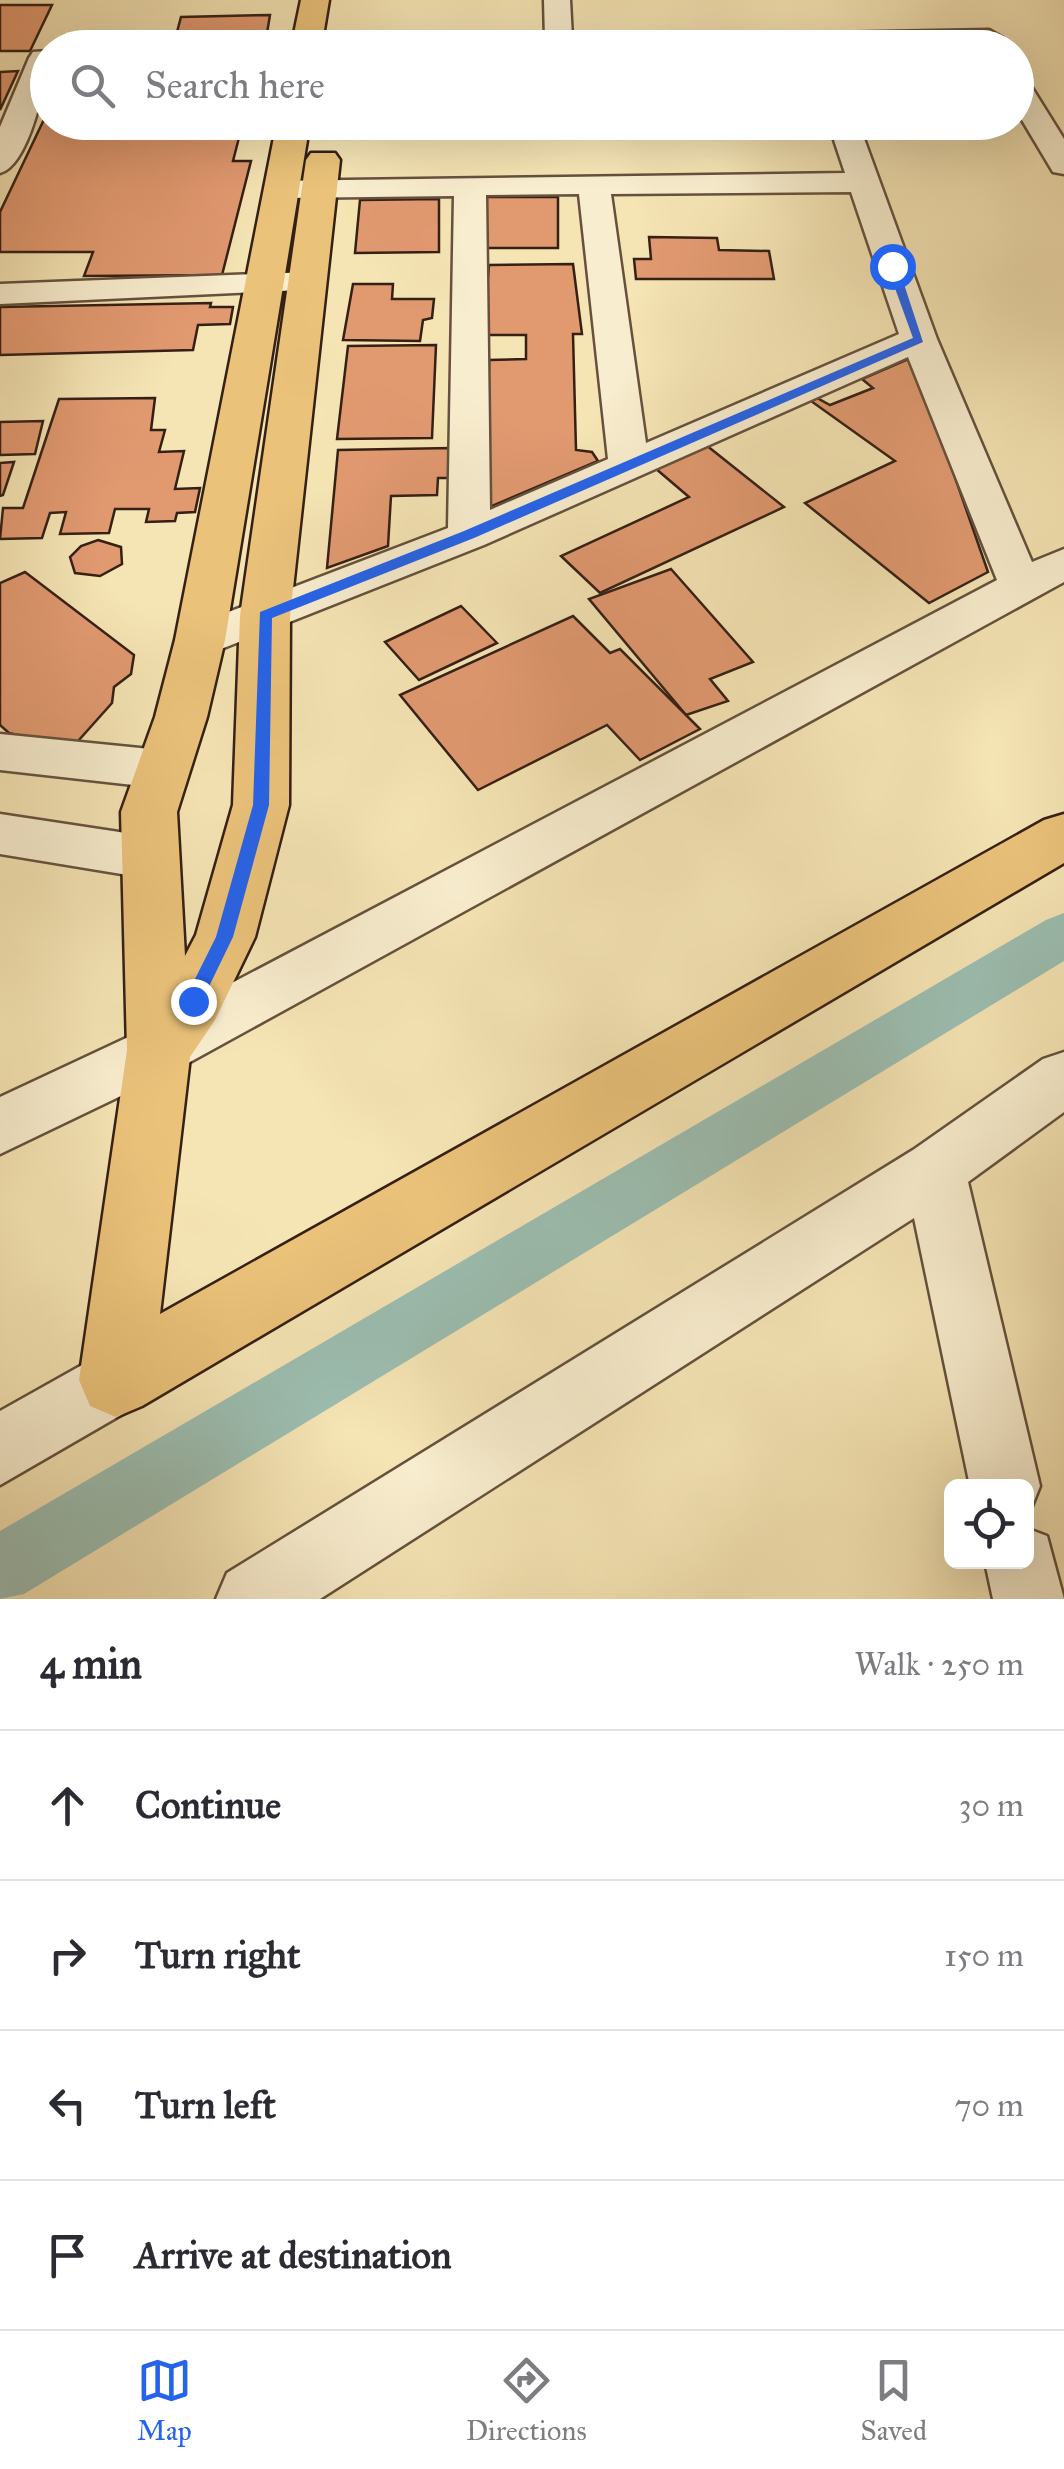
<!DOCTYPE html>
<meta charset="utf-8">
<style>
body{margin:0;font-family:"IM FELL Great Primer",serif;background:#f2f2f3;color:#2b2b33}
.controls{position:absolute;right:30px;bottom:30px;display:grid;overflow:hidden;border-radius:15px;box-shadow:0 10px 40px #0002}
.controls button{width:90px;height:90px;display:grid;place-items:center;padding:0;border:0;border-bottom:2px solid #e1e1e2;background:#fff;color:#2b2b33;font:50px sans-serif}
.stop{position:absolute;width:30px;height:30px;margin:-22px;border:8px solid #2563eb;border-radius:50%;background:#fff}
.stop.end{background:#2563eb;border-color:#fff;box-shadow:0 2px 10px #0008}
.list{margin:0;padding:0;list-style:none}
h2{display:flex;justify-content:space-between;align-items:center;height:130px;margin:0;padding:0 40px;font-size:42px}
h2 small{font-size:32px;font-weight:400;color:#7c7c81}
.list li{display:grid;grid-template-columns:65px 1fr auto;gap:30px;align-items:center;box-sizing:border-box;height:150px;padding:0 40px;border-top:2px solid #e1e1e2}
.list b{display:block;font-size:38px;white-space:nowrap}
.list em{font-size:32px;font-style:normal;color:#7c7c81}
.icon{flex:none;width:55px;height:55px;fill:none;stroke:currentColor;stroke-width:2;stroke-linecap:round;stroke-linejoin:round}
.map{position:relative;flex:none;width:1064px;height:1599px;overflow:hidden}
.search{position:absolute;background:#fff;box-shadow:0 10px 40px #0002;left:30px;right:30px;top:30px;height:110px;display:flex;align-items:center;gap:25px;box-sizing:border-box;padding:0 35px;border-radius:55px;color:#7c7c81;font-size:38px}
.sheet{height:730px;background:#fff}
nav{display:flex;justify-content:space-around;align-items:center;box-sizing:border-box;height:140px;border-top:2px solid #e1e1e2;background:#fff;font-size:28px;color:#7c7c81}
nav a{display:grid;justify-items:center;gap:5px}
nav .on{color:#2563eb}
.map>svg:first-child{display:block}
</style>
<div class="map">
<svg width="1064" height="1599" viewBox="0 0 1064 1599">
<rect width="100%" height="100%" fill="#f5e4b4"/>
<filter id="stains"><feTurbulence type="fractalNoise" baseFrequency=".002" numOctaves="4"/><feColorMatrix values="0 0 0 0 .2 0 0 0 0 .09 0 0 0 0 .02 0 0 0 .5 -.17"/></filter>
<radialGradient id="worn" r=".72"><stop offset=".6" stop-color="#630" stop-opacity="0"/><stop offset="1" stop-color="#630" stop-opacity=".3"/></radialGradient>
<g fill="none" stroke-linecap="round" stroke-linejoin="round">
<polygon fill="#9cbeb1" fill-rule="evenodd" points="1064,913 1064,961 24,1594 0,1599 0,1531 1046,920"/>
</g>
<g fill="#e19970" stroke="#352015" stroke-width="2.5">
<polygon points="0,5 52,5 30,51 0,51"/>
<polygon points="270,15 265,45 173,47 181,17"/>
<polygon points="18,71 0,110 0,72"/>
<polygon points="48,111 48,122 243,122 233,161 251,161 222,275 84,276 93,252 0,252 0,212"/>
<polygon points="486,197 558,197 558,248 483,248"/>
<polygon points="439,199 439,252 355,253 360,200"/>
<polygon points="649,237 717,238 719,250 769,251 774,279 636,279 634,259 651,259"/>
<polygon points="573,264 582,334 573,334 576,450 592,452 598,461 485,509 484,369 489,369 489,360 526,359 526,335 483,335 489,265"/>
<polygon points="353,284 393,284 392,299 434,299 432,318 423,320 420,341 343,340"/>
<polygon points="211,303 210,307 233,307 230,324 198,325 193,350 0,355 0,307"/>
<polygon points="436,345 432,438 337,439 348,346"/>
<polygon points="913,357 988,572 929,603 805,503 895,461 811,401 817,398 830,405 873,388 862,379"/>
<polygon points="155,398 151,430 165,430 159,452 184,451 175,489 200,488 195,512 177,513 175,521 146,522 149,509 115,509 109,533 60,534 66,512 50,513 42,538 0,539 3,508 23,508 59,399"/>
<polygon points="43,421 35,454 0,455 0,422"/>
<polygon points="706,445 784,507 600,593 561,556 689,497 655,468"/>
<polygon points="451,448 450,478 438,478 437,495 391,496 388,546 327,568 338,450"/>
<polygon points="14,462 3,495 0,496 0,463"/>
<polygon points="98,540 121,547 122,564 100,576 75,573 70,557 81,546"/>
<polygon points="671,569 753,662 710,679 728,701 686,715 589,599"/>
<polygon points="25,572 134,655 131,674 114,687 112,703 78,741 47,742 9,733 0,725 0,583"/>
<polygon points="461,606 497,643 419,680 385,642"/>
<polygon points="573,616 610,653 620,649 700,729 640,760 607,725 478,790 400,695"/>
</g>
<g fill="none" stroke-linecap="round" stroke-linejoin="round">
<g stroke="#65513d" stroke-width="5">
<g id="minor">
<polygon points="544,0 570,0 572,38 989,30 1003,38 989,46 926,48 482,48 495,40 545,39"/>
<path d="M48 51C48 78 29 166 0 173V127L29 58 33 52Z"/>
<polygon points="1016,76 1026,78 1064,139 1064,174 1053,172 1016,110"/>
<path d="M828 122H858L937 339 1032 562 1064 549V582L179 1068 0 1154V1097L139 1032 997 580 908 357 484 545 216 651 200 656 184 651 177 640 184 629 448 528 454 196 284 198 268 188 273 181 845 173ZM851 192 899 334 646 443 611 194ZM579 194 608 459 490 510 486 195Z"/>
<polygon points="309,272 321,275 326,282 321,289 0,304 0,284"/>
<polygon points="0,734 160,750 177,756 185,769 177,782 160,788 0,770"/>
<polygon points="0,814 152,837 170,843 178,858 170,873 152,879 0,854"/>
<polygon points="1064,1052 1064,1112 968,1182 1040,1486 1030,1511 1026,1512 1026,1486 970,1486 914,1218 320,1599 216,1599 227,1573 913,1150 1043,1059"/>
<polygon points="116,1346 140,1356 150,1380 140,1404 0,1485 0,1411"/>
<polygon points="1026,1528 1047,1536 1064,1599 993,1599 985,1562 1026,1562"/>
</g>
</g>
<g stroke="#352015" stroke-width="5">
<g id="major">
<polygon points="301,0 329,0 321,48 291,48"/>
<polygon points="277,122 310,122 225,640 207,717 177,812 185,956 196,935 233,805 240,616 306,160 311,153 335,153 340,160 290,616 289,805 255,937 215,1020 190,1057 160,1314 1044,820 1064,814 1064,863 142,1406 116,1417 90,1406 79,1380 127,1050 121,812 155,717 175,640"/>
</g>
</g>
<use href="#minor" fill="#f8edce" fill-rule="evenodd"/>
<use href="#major" fill="#eac27a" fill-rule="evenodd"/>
</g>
<polygon fill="#2563eb" points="892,263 898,266 923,342 474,538 272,618 269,805 233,937 199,1007 187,1007 184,1001 216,937 253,805 260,612 464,531 913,338 887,266"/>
<rect width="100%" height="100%" filter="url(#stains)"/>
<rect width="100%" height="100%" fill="url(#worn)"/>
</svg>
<div class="controls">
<button><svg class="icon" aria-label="locate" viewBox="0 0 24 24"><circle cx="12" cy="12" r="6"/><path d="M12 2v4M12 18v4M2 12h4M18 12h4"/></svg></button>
</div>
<div class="stop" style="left:892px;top:266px"></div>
<div class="stop end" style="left:193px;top:1001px"></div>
<div class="search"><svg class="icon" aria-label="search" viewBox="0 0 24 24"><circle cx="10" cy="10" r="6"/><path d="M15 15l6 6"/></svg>Search here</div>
</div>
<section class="sheet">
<h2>4 min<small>Walk · 250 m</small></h2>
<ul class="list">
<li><svg class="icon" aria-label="ahead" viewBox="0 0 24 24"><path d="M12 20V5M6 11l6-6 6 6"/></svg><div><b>Continue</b></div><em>30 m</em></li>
<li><svg class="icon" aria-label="right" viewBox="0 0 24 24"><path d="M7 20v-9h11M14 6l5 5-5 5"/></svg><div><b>Turn right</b></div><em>150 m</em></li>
<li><svg class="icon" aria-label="left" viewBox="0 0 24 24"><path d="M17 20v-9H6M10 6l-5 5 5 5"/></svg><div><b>Turn left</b></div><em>70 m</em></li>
<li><svg class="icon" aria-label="arrive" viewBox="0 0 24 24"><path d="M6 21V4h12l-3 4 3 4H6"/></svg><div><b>Arrive at destination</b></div></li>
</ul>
</section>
<nav>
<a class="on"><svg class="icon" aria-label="map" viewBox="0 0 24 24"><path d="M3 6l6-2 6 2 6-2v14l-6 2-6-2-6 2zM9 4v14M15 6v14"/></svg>Map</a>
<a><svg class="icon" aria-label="directions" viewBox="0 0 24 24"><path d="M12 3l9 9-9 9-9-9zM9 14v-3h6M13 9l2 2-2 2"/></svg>Directions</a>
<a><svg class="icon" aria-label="saved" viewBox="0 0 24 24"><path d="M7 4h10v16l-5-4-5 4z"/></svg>Saved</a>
</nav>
